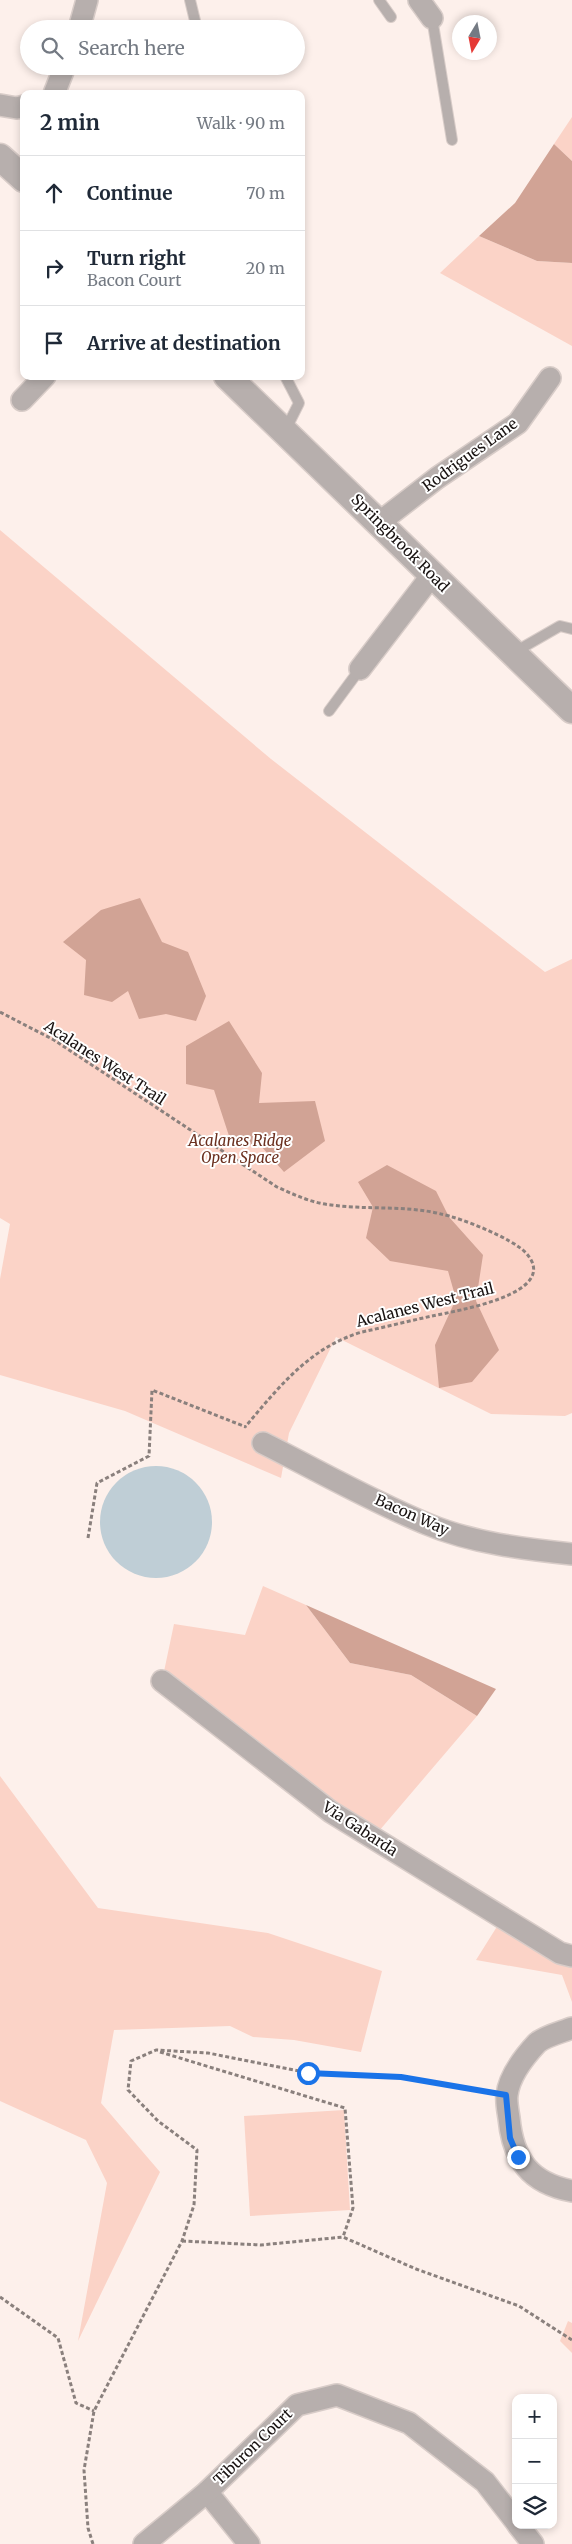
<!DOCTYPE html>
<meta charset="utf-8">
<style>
body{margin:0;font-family:Merriweather,serif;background:#f6f6f7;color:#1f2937}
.controls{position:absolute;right:15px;bottom:15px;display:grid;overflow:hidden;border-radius:10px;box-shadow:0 2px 8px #0003}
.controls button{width:45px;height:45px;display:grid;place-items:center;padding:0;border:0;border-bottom:1px solid #e0e1e3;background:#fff;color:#1f2937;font:25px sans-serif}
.compass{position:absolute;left:452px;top:15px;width:45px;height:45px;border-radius:50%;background:#fff;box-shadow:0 2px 8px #0003;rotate:190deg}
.stop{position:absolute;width:15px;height:15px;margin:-11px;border:4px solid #1a73e8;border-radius:50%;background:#fff}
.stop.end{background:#1a73e8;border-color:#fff;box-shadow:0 1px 5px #0008}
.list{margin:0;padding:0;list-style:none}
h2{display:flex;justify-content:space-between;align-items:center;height:65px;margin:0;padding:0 20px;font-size:21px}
h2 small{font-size:16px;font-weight:400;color:#747a83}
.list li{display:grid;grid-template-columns:32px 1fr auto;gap:15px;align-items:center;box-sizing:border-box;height:75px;padding:0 20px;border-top:1px solid #e0e1e3}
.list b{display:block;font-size:19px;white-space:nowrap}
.list p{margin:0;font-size:16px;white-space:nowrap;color:#747a83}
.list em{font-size:16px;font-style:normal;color:#747a83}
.icon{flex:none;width:28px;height:28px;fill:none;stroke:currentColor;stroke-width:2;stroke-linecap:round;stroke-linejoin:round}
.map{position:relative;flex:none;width:572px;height:2544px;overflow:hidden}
.search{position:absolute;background:#fff;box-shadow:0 2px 8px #0003;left:20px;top:20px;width:285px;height:55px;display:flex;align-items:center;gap:12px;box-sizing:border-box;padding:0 18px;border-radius:28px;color:#747a83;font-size:19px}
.panel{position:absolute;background:#fff;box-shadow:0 2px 8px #0003;left:20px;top:90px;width:285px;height:290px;border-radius:10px}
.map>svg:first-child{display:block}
</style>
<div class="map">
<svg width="572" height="2544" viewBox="0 0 572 2544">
<rect width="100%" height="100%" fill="#fdf0eb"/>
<g fill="#fbd3c7">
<polygon points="572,117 572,161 554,144"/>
<polygon points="479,236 537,261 572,263 572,346 440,273"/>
<polygon points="0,530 271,759 545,972 572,959 572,1413 565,1416 491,1414 336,1337 289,1433 281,1478 125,1411 0,1375 0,1279 10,1224 0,1218"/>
<polygon points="263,1586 306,1605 350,1663 411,1675 477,1716 373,1838 162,1681 174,1624 245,1635"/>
<polygon points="0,1776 98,1908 268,1933 382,1971 361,2052 294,2040 253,2037 230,2026 114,2030 101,2103 160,2172 78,2341 107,2183 86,2140 0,2101"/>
<polygon points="503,1917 572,1956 572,2002 562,1975 476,1960"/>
<polygon points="344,2110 350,2210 250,2216 244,2116"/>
<polygon points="568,2321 572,2323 572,2353 560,2341"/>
</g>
<g fill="#d1a395">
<polygon points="554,144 572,161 572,263 537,261 479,236 515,203"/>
<polygon points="140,898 162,942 188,952 206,996 196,1021 166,1014 139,1019 128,991 112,1002 84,995 86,960 63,942 101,910"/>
<polygon points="229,1021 262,1073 259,1103 315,1101 325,1141 284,1172 261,1146 231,1142 214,1090 186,1084 186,1046"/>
<polygon points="387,1165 436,1191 449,1217 483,1255 476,1301 499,1350 472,1382 439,1388 435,1345 456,1299 448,1271 390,1261 366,1238 373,1207 358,1182"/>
<polygon points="306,1605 496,1689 477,1716 411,1675 350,1663"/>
</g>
<circle fill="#bfced6" cx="156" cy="1522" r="56"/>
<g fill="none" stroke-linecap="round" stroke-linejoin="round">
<g stroke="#d8ccc8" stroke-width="12">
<g id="service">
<polyline points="190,0 197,29"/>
<polyline points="379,0 391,17"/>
<polyline points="432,18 452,140"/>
<polyline points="285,431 299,403 285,376"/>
<polyline points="513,653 560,626 572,629"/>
<polyline points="329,711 360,669"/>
</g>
</g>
<g stroke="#d8ccc8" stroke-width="24">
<g id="minor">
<polyline points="419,0 432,18"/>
<polyline points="79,29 87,0"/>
<polyline points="54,94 65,66"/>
<polyline points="0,105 17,108 24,106"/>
<polyline points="22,400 45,376"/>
<polyline points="380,522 437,478 518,423 550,378"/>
<polyline points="360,669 432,575"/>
<path d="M263 1443C317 1470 371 1501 427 1524 472 1543 524 1549 572 1554"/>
<polyline points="162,1681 331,1812 560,1953 572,1956"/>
<path d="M572 2028C562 2032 545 2036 537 2043 524 2057 509 2076 507 2095 506 2102 508 2111 509 2118 513 2160 530 2183 572 2191"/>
<polyline points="207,2492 249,2544"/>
<polyline points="518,2525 533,2544"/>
<polyline points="144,2544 207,2492 297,2405 337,2395 409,2423 485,2482 516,2522"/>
</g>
</g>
<g stroke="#d8ccc8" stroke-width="29">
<g id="tertiary">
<polyline points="0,157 24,179"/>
<polyline points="227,376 572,710"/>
</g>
</g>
<g stroke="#8a807d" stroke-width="3" stroke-dasharray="4 2.5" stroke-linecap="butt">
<path d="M0 1012 54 1040 277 1187C295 1195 312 1203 331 1205 367 1210 405 1205 441 1214 461 1218 512 1238 526 1253 563 1294 455 1311 432 1316 409 1321 385 1327 362 1332 310 1347 279 1387 245 1427"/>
<polyline points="88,1538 97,1483 149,1456 152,1390 246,1427"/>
<polyline points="160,2052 345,2108 353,2208 343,2237"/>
<polyline points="182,2241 261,2245 343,2237 416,2269 519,2306 572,2340"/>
<polyline points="0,2297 58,2338 76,2403 94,2411"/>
<polyline points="93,2544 88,2528 84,2470 94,2411 182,2241 194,2205 197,2150 158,2121 128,2090 131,2061 156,2050 208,2053 309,2073 401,2077 489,2092"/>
</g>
<use href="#service" stroke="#b7afad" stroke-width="10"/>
<use href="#minor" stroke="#b7afad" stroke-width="21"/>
<use href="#tertiary" stroke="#b7afad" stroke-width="26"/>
</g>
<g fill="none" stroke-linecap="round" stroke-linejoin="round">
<polyline stroke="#1a73e8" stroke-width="6" points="308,2073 401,2077 506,2095 510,2138 518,2157"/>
</g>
<g text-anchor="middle" stroke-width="4" stroke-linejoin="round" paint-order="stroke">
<g font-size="15" fill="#181211" stroke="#fff">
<text transform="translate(470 455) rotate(-36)" y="5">Rodrigues Lane</text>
<text transform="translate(400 543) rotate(45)" y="5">Springbrook Road</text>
<text transform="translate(105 1063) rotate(33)" y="5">Acalanes West Trail</text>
<text transform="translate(425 1305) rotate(-14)" y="5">Acalanes West Trail</text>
<text transform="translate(412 1515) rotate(24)" y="5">Bacon Way</text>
<text transform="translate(360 1829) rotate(33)" y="5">Via Gabarda</text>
<text transform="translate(253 2447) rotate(-44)" y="5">Tiburon Court</text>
</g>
<g font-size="15" font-style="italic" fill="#6b301f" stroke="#fff">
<text x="240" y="1146">Acalanes Ridge<tspan x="240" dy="17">Open Space</tspan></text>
</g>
</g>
</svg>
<div class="controls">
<button>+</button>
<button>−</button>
<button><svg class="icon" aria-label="layers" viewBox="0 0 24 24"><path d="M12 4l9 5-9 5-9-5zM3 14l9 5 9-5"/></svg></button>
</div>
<svg class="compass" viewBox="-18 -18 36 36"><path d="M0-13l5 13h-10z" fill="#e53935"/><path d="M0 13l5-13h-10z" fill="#747a83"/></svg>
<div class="stop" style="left:308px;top:2073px"></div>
<div class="stop end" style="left:518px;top:2157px"></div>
<div class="search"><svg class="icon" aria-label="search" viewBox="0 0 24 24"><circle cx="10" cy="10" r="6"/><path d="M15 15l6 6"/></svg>Search here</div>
<section class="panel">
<h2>2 min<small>Walk · 90 m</small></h2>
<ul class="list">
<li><svg class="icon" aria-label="ahead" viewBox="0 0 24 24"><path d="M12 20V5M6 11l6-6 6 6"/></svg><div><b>Continue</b></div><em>70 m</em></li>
<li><svg class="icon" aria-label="right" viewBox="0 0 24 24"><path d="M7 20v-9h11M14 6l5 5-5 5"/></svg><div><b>Turn right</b><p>Bacon Court</p></div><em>20 m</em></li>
<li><svg class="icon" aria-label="arrive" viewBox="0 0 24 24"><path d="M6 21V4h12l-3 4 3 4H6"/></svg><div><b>Arrive at destination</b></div></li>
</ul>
</section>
</div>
